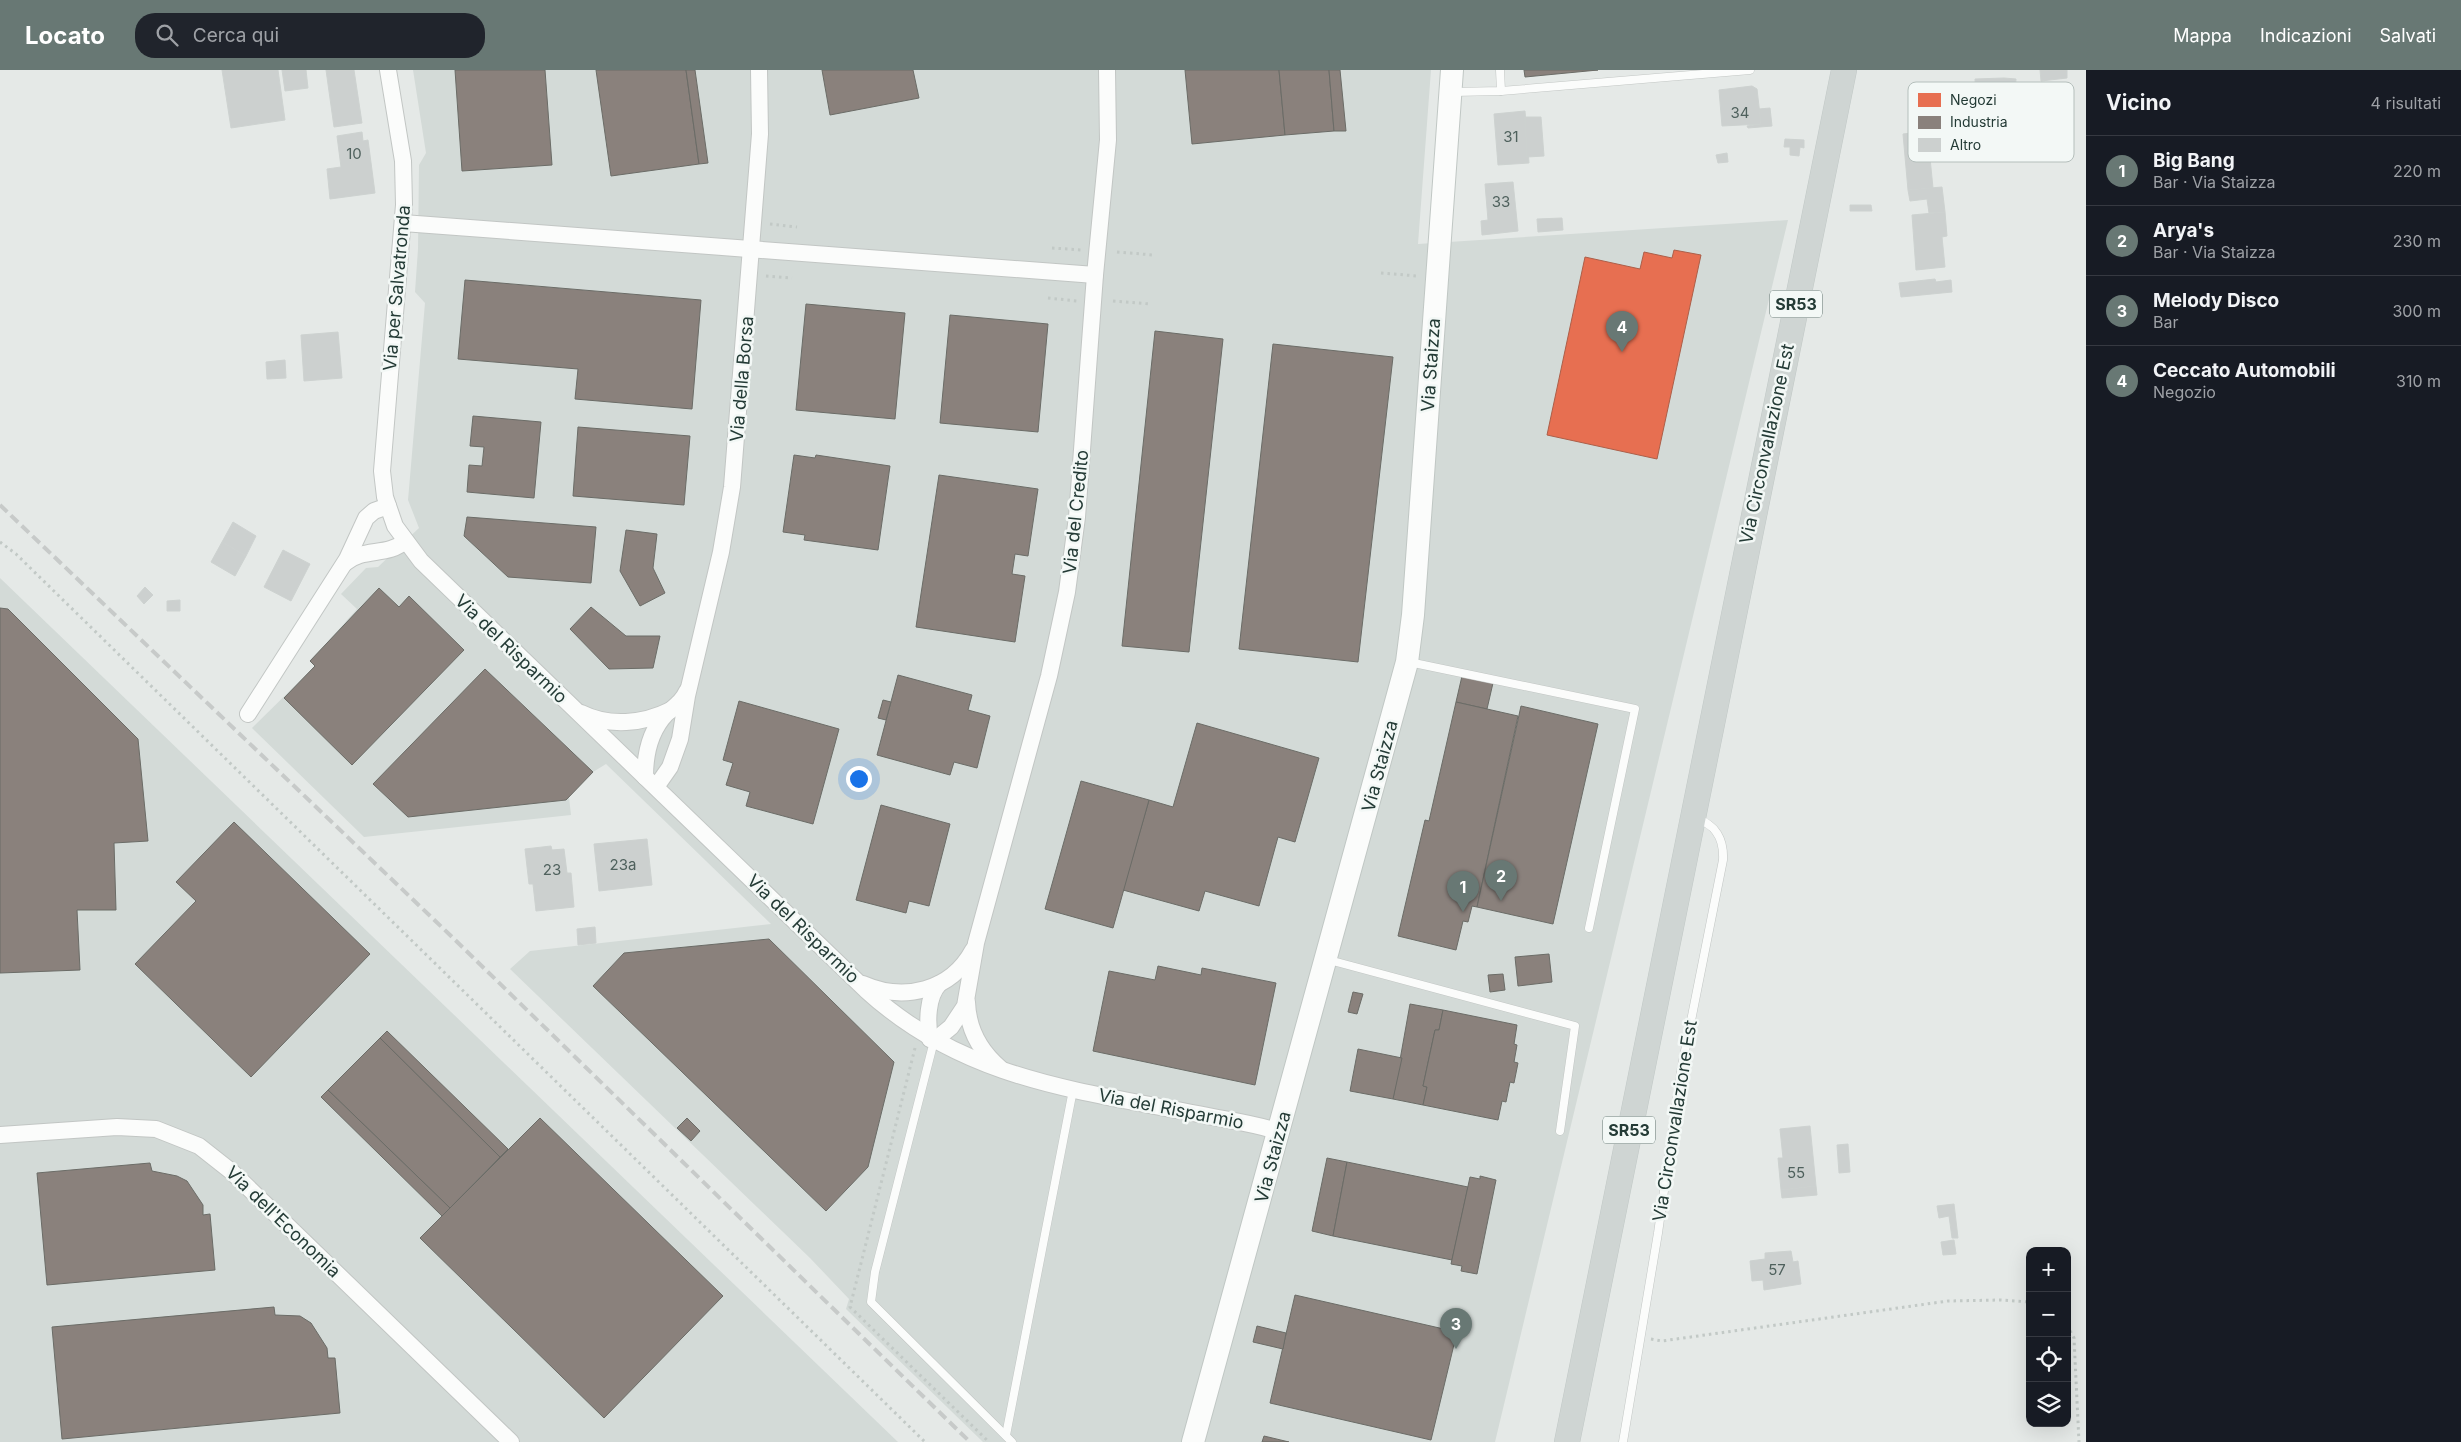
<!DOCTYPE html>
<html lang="it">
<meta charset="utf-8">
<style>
body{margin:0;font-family:Inter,sans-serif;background:#20242c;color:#f1f3f6}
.controls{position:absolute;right:15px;bottom:15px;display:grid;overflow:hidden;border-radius:10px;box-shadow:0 5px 20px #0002}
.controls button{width:45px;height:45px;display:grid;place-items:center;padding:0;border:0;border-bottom:1px solid #363941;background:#171b24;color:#f1f3f6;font:25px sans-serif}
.you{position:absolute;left:858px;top:708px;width:18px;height:18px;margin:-12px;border:4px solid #fff;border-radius:50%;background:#1a73e8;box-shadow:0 0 0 8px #1a73e833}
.badge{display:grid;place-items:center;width:32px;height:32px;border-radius:50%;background:#687874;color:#fff;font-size:16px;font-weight:700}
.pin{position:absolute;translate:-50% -41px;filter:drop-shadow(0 1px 2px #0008)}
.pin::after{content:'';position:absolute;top:26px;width:18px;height:15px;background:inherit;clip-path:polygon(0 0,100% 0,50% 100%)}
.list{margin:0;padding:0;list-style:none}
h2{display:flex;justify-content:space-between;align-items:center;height:65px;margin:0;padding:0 20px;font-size:21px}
h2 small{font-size:16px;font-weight:400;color:#9ea1a6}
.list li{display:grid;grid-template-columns:32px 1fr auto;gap:15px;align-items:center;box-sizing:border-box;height:70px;padding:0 20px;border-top:1px solid #363941}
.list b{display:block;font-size:19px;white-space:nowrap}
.list p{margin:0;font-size:16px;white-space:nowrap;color:#9ea1a6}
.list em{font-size:16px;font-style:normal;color:#9ea1a6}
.icon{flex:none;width:28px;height:28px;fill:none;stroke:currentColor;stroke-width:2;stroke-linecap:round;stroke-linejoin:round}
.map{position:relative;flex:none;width:2086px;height:1372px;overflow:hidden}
header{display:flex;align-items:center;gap:30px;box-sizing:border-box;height:70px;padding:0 25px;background:#687874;color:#fff}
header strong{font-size:24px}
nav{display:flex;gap:28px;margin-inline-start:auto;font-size:18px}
.search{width:350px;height:45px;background:#20242c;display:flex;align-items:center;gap:12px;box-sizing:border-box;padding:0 18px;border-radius:20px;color:#9ea1a6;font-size:19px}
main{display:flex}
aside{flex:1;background:#171b24}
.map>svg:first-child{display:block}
</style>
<header>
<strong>Locato</strong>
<div class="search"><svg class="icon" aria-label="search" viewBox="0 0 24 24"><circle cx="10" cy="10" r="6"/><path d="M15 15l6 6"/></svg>Cerca qui</div>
<nav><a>Mappa</a><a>Indicazioni</a><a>Salvati</a></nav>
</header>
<main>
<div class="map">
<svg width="2086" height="1372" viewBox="0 0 2086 1372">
<rect width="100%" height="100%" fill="#e5e9e7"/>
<g fill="#d3dad7">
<polygon points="413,0 1431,0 1418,174 1788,150 1495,1372 983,1372 846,1239 849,1229 810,1188 510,899 530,881 771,854 606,694 593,702 569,727 571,745 364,767 252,658 315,596 310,591 357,539 341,524 366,498 378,497 419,458 408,430 425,233 415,222 418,179 419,95 426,83"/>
<polygon points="0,508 898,1372 0,1372"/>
</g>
<polygon fill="#e76f51" stroke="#ac5f49" points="1674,180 1701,185 1657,389 1547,365 1585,187 1640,199 1644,182 1672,188"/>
<g fill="#8a817c" stroke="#6b6c67">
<polygon points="455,0 545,0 552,95 462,101"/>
<polygon points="596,0 686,0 699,94 611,106"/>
<polygon points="686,0 695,0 708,93 699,94"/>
<polygon points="822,0 913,0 919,28 830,45"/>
<polygon points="1185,0 1279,0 1285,65 1192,74"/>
<polygon points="1279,0 1329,0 1334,61 1285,65"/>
<polygon points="1329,0 1340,0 1346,61 1334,61"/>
<polygon points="1524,0 1598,0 1525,7"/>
<polygon points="465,210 701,230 692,339 575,329 578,299 458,289"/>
<polygon points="806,234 905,243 895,349 796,340"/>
<polygon points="950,245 1048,254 1038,362 940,353"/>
<polygon points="1155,261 1223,269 1189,582 1122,576"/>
<polygon points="1273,274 1393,287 1358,592 1239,579"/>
<polygon points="473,346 541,352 534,428 467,422 469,395 482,396 484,377 470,376"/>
<polygon points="578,357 690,366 684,435 573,426"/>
<polygon points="794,385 815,388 816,385 890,396 878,480 804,470 805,465 783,462"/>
<polygon points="939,405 1038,419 1028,486 1015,484 1012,504 1025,506 1015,572 916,557"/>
<polygon points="467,447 596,457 591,513 508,507 464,466"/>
<polygon points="626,460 657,464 653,498 665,523 640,536 620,501"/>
<polygon points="379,518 399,537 409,526 464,580 352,695 284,628 315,596 310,591"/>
<polygon points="591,537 626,566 660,566 653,598 609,599 570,559"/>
<polygon points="0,538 8,539 138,669 148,771 114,773 116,840 77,840 80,900 0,903"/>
<polygon points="485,599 593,702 566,730 408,747 373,714"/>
<polygon points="898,605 972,625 968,640 990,646 977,698 954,692 950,705 877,685"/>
<polygon points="1462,606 1493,613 1487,639 1456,632"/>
<polygon points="883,630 891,632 886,650 878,648"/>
<polygon points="739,631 839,659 813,754 746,736 750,722 726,715 733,693 723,690"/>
<polygon points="1456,632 1518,646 1477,837 1472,836 1468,852 1463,851 1456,880 1398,866 1425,750 1429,751"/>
<polygon points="1521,636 1598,654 1553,854 1477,837"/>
<polygon points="1197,653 1319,688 1295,772 1278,767 1259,836 1205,821 1199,841 1123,820 1149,730 1173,737"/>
<polygon points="1081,711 1149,730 1113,858 1045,839"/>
<polygon points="881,735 950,754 929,836 909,831 906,843 856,830"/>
<polygon points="234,752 370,884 251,1007 135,894 196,831 176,812"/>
<polygon points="769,869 894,992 868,1097 826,1141 593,916 624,883"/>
<polygon points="1549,884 1552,912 1518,916 1515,887"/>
<polygon points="1158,896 1201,905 1202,898 1276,913 1255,1015 1093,981 1109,901 1155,910"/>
<polygon points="1503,904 1505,920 1490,922 1488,905"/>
<polygon points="1353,922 1363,924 1357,944 1348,942"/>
<polygon points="1410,934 1443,940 1439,960 1435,960 1423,1016 1427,1017 1423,1035 1393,1029"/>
<polygon points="1443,940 1517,955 1514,974 1517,975 1514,992 1518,993 1514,1013 1510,1012 1506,1032 1502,1031 1498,1050 1423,1035 1427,1017 1423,1016 1435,960 1439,960"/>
<polygon points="387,961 508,1079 500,1087 380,968"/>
<polygon points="380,968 500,1087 450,1138 328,1020"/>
<polygon points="1358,979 1402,988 1393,1029 1350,1021"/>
<polygon points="328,1020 450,1138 442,1146 321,1027"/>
<polygon points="540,1048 723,1226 604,1348 420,1168"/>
<polygon points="687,1048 700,1061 691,1071 677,1058"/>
<polygon points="1327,1088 1347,1092 1333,1166 1312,1161"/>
<polygon points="1347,1092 1468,1117 1452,1190 1333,1166"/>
<polygon points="150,1093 152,1101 177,1106 187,1111 203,1135 203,1145 210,1144 215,1200 47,1215 37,1103"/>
<polygon points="1480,1106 1496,1110 1477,1204 1461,1201 1462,1196 1451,1194 1470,1107 1480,1109"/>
<polygon points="1295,1225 1457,1262 1431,1370 1270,1333"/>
<polygon points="274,1237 275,1245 300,1246 311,1253 327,1278 328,1288 335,1288 340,1343 62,1369 52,1257"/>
<polygon points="1257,1256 1286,1263 1283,1279 1253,1272"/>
<polygon points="1264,1366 1289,1372 1262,1372"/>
</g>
<g fill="#ccd0cf" stroke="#cdd2d0">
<polygon points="222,0 278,0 285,50 231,58"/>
<polygon points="282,0 306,0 308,18 285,21"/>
<polygon points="326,0 354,0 362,53 334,57"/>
<polygon points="2040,0 2067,0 2067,8 2041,11"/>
<polygon points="2004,8 2016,9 2014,35 2007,35 2007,43 1977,45 1975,9"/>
<polygon points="1752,16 1757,19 1761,54 1722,56 1719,20"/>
<polygon points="1770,38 1772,56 1748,58 1747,56 1761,54 1759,39"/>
<polygon points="1525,41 1529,93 1498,95 1494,44"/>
<polygon points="1525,47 1541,47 1544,86 1527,87"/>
<polygon points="362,62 363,71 368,70 375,123 330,129 327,99 341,97 337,66"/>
<polygon points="1919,62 1920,70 1928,68 1933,118 1908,120 1903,64"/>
<polygon points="1785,69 1804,70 1804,78 1800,77 1799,86 1790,85 1790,77 1784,77"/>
<polygon points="1727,83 1728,92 1718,93 1716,85"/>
<polygon points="1513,112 1518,161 1482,165 1481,151 1488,150 1485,114"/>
<polygon points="1942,117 1945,142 1929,143 1927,129 1910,131 1908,120"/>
<polygon points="1850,135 1871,135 1872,141 1850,141"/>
<polygon points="1945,142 1947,166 1942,167 1945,197 1916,200 1912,145"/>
<polygon points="1562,148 1563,160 1538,162 1537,149"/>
<polygon points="1935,209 1936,212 1951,210 1952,222 1901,227 1899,213"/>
<polygon points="338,262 342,308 304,311 301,265"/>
<polygon points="285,290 286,308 267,309 266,292"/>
<polygon points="233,452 256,466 246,486 222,472"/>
<polygon points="222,472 246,486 235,506 211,492"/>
<polygon points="283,480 310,494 291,531 264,517"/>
<polygon points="145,517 153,525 144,534 137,526"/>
<polygon points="180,530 180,541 167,541 167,531"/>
<polygon points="647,769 652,815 599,821 594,774"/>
<polygon points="551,776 552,780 564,779 567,803 571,803 574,837 536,841 533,814 529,814 525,779"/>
<polygon points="595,857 596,873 578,875 577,859"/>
<polygon points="1810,1056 1816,1116 1781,1120 1778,1088 1783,1088 1780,1059"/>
<polygon points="1848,1074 1850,1102 1839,1103 1837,1075"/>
<polygon points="1816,1116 1817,1125 1782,1128 1781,1120"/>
<polygon points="1954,1134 1958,1168 1952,1168 1949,1146 1939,1148 1937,1136"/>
<polygon points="1954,1170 1956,1184 1943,1185 1941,1172"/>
<polygon points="1791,1181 1793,1192 1798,1191 1801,1214 1764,1220 1763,1210 1752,1211 1750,1191 1765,1189 1765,1183"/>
</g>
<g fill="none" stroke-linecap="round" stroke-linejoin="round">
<g stroke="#c2c6c4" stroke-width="9">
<g id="lane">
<polyline points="1500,0 1501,21"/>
<polyline points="1453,22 1501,21 1750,0"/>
<polyline points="1409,592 1635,639 1589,858"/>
<polyline points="1329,890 1575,956 1560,1061"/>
<polyline points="934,971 875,1202 871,1232 1012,1372"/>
<polyline points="1006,1365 1073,1020"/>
<path d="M1623 1372 1658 1163 1681 1001 1723 790C1724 770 1716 754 1696 749"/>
</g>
</g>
<g stroke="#c2c6c4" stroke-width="18">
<g id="street">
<path d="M388 0 403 91 404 135 382 401 385 427 395 456 421 491 866 920C963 1009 1075 1020 1198 1044 1225 1050 1253 1053 1280 1062"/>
<polyline points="403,153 1095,205"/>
<path d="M345 493C363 477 388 487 405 471"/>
<path d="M581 643C609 657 643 654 671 640"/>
<polyline points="248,644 347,489 366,448 374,441 388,436"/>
<path d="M645 707C645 684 650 661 666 644 675 636 682 632 687 621"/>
<polyline points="656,717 670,697 680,669 687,626 721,482 732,417 760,64 759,0"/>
<path d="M863 914C904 932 951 921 973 880"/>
<path d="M967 932C968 959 980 981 1000 998"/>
<polyline points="930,969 940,966 951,957 965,936 976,873 1049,606 1067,522 1077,447 1095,205 1108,70 1107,0"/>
<path d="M930 969C927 952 927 927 939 914"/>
<polyline points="0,1065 117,1057 156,1059 199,1076 232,1102 511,1372"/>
</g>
</g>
<g stroke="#c0c7c4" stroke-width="24">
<polyline id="secondary" points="1193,1372 1407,592 1413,545 1452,0"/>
</g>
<g stroke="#c1c8c6" stroke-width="26">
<polyline id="primary" points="1567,1372 1844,0"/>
</g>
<g stroke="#c2c9c6" stroke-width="3" stroke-dasharray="2.5 4" stroke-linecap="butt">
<polyline points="770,154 797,157"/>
<polyline points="1052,178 1082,180"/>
<polyline points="1117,182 1153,185"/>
<polyline points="1381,203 1417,206"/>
<polyline points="766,206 792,208"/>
<polyline points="1048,228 1077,231"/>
<polyline points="1113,231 1150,234"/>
<polyline points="0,472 16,484 925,1372"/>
<polyline points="915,978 850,1237 989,1372"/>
<polyline points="2067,1255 2074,1268 2079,1372"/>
<polyline points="1651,1269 1662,1271 1948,1231 2001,1230 2030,1232"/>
</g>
<use href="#lane" stroke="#fbfcfb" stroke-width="8"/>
<use href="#street" stroke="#fbfcfb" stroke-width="16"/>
<use href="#secondary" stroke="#fbfcfb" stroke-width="22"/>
<use href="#primary" stroke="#cfd5d3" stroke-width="25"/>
<polyline stroke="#c7cac9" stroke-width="4" stroke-dasharray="10 5" stroke-linecap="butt" points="0,435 450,865 970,1372"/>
</g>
<g text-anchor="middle" stroke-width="5" stroke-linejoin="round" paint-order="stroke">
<g font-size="15" fill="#4f615d">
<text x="1740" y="48">34</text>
<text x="1511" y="72">31</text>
<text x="354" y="89">10</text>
<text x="1501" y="137">33</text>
<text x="623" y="800">23a</text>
<text x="552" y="805">23</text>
<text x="1796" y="1108">55</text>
<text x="1777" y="1205">57</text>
</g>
<g fill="#f3f8f6" stroke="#627470" stroke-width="1">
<rect x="1770" y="220.5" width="52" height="27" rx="4"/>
<rect x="1603" y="1046.5" width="52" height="27" rx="4"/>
</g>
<g font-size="16" font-weight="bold" fill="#243b36">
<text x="1796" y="240">SR53</text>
<text x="1629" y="1066">SR53</text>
</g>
<g font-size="18" fill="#243b36" stroke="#f3f8f6">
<text transform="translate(397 218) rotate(-85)" y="6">Via per Salvatronda</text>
<text transform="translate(1431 295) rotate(-86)" y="6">Via Staizza</text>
<text transform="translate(742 309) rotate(-85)" y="6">Via della Borsa</text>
<text transform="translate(1767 374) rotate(-78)" y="6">Via Circonvallazione Est</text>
<text transform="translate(1076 442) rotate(-84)" y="6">Via del Credito</text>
<text transform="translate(511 579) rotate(44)" y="6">Via del Risparmio</text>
<text transform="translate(1380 696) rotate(-75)" y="6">Via Staizza</text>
<text transform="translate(803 859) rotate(44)" y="6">Via del Risparmio</text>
<text transform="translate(1171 1039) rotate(11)" y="6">Via del Risparmio</text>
<text transform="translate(1675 1051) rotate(-81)" y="6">Via Circonvallazione Est</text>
<text transform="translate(1273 1087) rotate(-75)" y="6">Via Staizza</text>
<text transform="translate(283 1152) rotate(44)" y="6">Via dell'Economia</text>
</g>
</g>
<rect x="1908" y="12" width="166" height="80" rx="8" fill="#f3f8f6" stroke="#b5bfbc" stroke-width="1"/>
<rect x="1918" y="23" width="23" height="14" fill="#e76f51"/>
<rect x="1918" y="46" width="23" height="13" fill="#8a817c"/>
<rect x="1918" y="68" width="23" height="14" fill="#ccd0cf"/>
<g font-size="14" fill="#243b36">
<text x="1950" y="35">Negozi</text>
<text x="1950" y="57">Industria</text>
<text x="1950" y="80">Altro</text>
</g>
</svg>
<div class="controls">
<button>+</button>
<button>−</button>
<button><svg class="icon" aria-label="locate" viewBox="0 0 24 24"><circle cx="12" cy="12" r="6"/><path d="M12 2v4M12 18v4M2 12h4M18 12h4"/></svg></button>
<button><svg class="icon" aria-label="layers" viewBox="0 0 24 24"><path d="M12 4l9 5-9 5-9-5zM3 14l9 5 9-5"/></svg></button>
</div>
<div class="you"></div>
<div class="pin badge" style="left:1463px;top:842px">1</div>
<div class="pin badge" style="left:1501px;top:831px">2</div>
<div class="pin badge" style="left:1456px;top:1279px">3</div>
<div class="pin badge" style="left:1622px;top:282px">4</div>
</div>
<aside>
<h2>Vicino<small>4 risultati</small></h2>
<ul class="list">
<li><span class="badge">1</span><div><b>Big Bang</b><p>Bar · Via Staizza</p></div><em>220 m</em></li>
<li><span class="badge">2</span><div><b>Arya's</b><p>Bar · Via Staizza</p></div><em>230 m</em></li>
<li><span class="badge">3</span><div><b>Melody Disco</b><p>Bar</p></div><em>300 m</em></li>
<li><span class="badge">4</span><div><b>Ceccato Automobili</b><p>Negozio</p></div><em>310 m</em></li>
</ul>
</aside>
</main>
